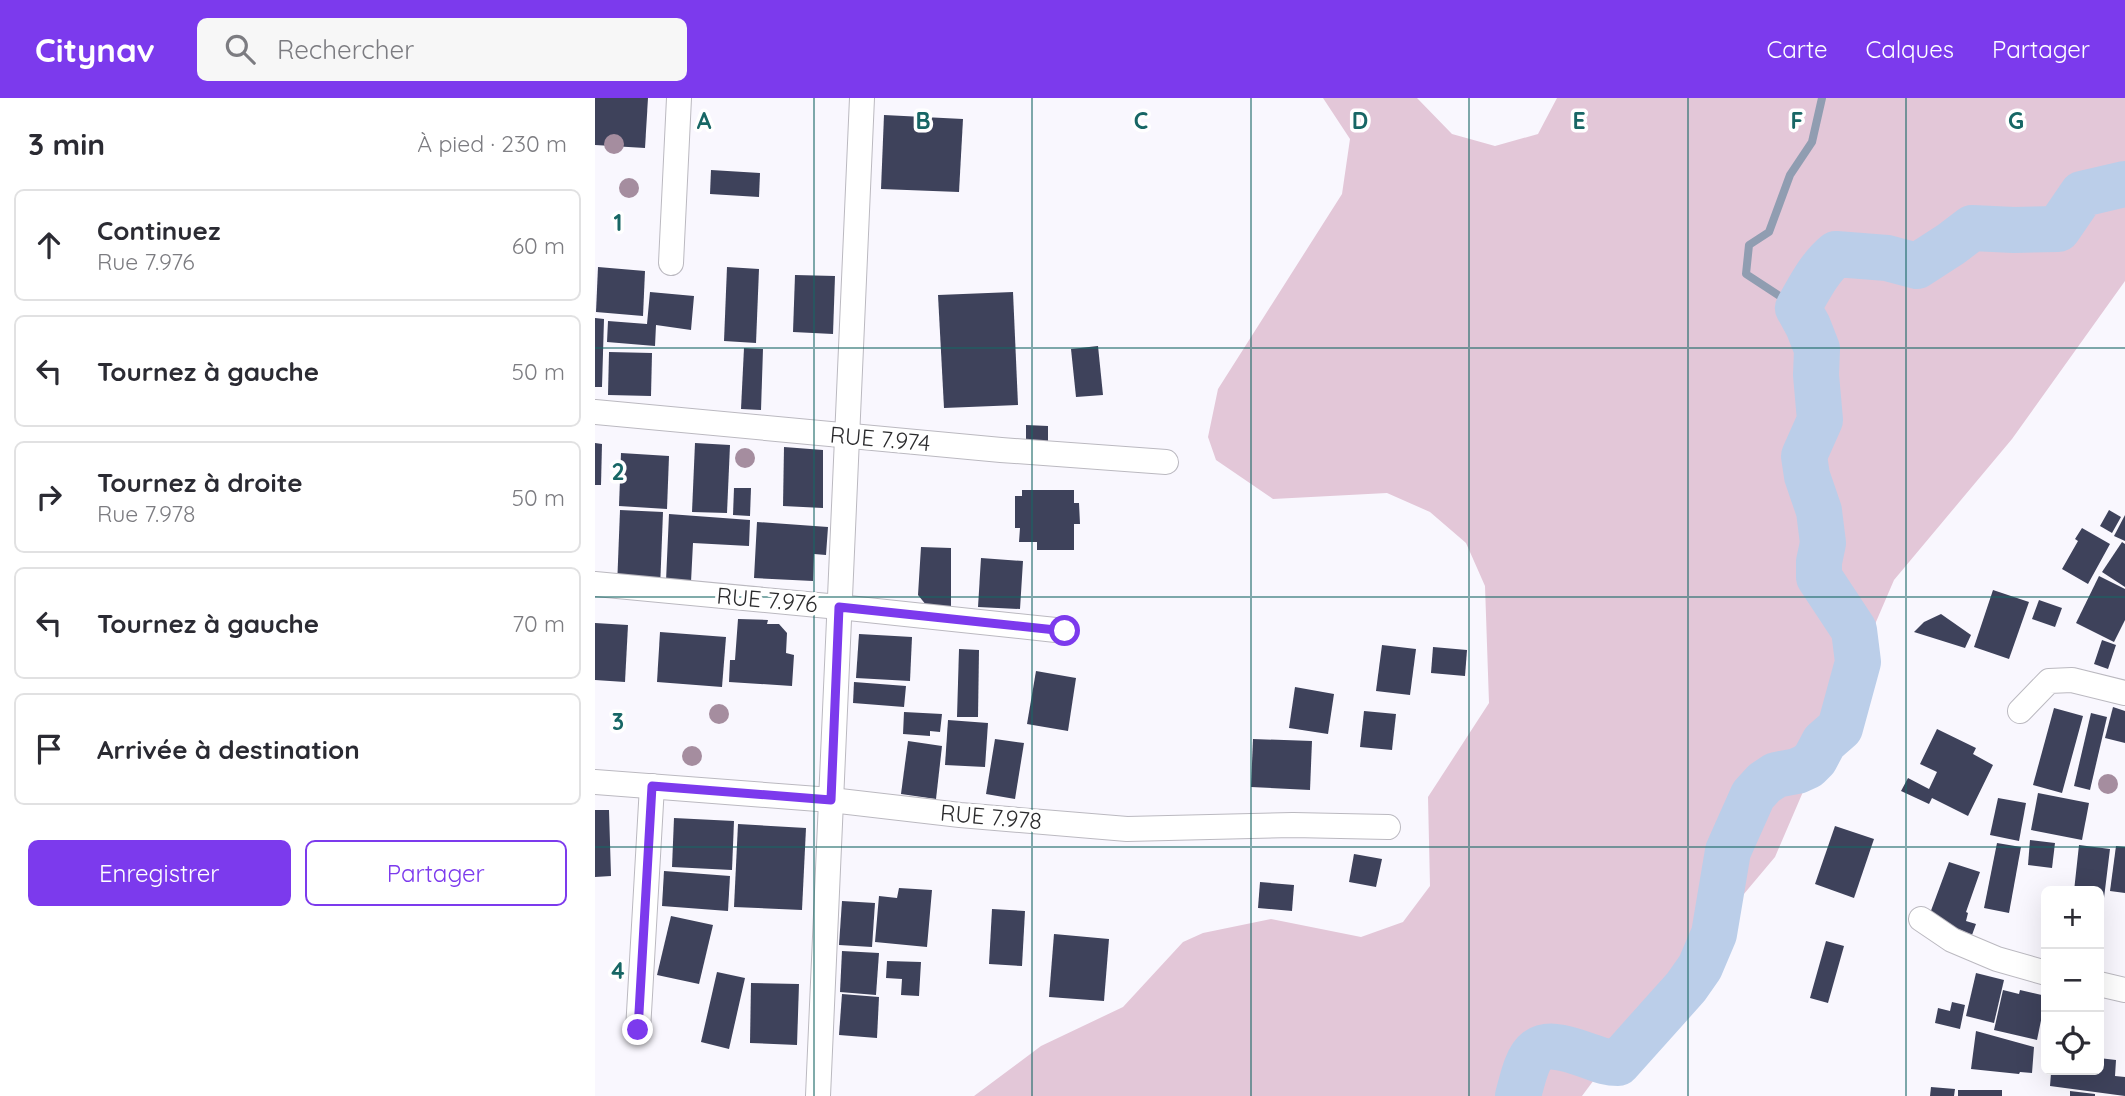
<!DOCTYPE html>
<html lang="fr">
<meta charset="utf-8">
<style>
body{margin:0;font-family:Quicksand,sans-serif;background:#f7f7f7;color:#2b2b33}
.controls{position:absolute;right:21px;bottom:21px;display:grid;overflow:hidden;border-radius:10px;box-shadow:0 7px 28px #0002}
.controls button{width:63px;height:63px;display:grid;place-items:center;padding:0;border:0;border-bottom:2px solid #e1e1e2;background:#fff;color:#2b2b33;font:35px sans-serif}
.stop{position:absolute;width:21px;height:21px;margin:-16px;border:5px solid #7c3aed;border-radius:50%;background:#fff}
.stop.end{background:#7c3aed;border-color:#fff;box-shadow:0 2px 7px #0008}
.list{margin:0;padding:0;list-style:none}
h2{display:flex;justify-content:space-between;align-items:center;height:91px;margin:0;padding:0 28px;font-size:30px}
h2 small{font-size:23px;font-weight:400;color:#7c7c81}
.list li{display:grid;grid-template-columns:46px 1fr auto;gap:21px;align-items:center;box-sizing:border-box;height:112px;margin:0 14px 14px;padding:0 14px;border:2px solid #e1e1e2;border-radius:10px}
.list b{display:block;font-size:26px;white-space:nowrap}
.list p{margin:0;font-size:23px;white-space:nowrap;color:#7c7c81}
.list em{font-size:23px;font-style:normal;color:#7c7c81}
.actions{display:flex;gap:14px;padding:21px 28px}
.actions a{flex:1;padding:16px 0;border:2px solid #7c3aed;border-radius:10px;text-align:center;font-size:24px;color:#7c3aed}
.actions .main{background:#7c3aed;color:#fff}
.icon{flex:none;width:38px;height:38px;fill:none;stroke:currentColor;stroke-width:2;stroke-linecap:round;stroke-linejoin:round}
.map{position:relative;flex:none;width:1530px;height:998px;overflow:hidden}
header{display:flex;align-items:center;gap:42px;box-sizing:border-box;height:98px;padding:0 35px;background:#7c3aed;color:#fff}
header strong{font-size:33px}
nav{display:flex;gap:38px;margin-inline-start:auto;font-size:24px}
.search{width:490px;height:63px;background:#f7f7f7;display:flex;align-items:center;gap:18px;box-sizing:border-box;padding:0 24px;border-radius:10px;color:#7c7c81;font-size:26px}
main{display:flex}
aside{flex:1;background:#fff}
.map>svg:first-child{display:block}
</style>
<header>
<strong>Citynav</strong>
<div class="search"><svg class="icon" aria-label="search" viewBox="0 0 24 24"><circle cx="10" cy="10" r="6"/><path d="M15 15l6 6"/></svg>Rechercher</div>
<nav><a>Carte</a><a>Calques</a><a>Partager</a></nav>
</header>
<main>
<aside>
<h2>3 min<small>À pied · 230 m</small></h2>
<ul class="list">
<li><svg class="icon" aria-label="ahead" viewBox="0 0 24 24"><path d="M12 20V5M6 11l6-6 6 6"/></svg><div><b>Continuez</b><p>Rue 7.976</p></div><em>60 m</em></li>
<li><svg class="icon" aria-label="left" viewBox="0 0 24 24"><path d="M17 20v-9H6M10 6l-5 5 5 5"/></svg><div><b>Tournez à gauche</b></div><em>50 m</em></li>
<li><svg class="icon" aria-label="right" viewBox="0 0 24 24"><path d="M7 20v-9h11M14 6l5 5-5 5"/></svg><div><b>Tournez à droite</b><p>Rue 7.978</p></div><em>50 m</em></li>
<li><svg class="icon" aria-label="left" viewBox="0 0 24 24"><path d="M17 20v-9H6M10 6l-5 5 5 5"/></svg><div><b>Tournez à gauche</b></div><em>70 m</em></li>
<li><svg class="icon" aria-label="arrive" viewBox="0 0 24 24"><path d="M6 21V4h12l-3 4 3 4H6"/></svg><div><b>Arrivée à destination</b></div></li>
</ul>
<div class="actions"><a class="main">Enregistrer</a><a>Partager</a></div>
</aside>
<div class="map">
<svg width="1530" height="998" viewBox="0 0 1530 998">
<rect width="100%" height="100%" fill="#f9f7fe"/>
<polygon fill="#e3c7d8" points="728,0 822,0 857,36 900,48 943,36 962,0 1530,0 1530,183 1417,341 1299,482 1180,759 1048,916 987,998 379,998 446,948 528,909 588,844 608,835 676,821 766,839 808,824 835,788 833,699 894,605 890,488 871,445 835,414 792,395 678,401 621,362 613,339 623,291 747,96 755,41"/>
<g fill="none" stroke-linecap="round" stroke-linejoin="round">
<polyline stroke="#909db1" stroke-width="8" points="1203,210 1151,176 1154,147 1174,134 1195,77 1217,44 1227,0"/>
<path stroke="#bbcee9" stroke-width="46" d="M923 998C935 951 939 938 991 957 1003 961 1010 965 1023 965L1091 889 1105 869 1119 836 1133 753 1158 697 1169 685 1181 677 1202 673 1213 668 1220 661 1229 644 1245 630 1263 564 1259 532 1224 479V464L1228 445 1224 413 1212 378 1209 358 1225 322 1221 277 1222 251 1213 228 1203 210C1214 191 1224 170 1241 156L1292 160 1322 168 1356 146 1377 130 1419 132 1463 131 1487 96 1530 86"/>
</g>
<g fill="#3e425b">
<polygon points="0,0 53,0 50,50 0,47"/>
<polygon points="289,17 368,21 364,94 286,91"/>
<polygon points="116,72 165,75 164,99 115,96"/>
<polygon points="3,169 50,173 48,218 1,214"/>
<polygon points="132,169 164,171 161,245 129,243"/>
<polygon points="200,177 240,178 238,236 198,234"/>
<polygon points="55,194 99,198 96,232 61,227 60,248 12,244 13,223 52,226"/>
<polygon points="418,194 423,307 349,310 343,197"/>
<polygon points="0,220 9,221 7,289 0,289"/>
<polygon points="503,248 508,297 481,299 476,251"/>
<polygon points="149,250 168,251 166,312 146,311"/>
<polygon points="14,254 57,255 56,298 13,297"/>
<polygon points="431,327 453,328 453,352 431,351"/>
<polygon points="0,345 7,346 6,387 0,387"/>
<polygon points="100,345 135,347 132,415 97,414"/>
<polygon points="189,349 228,352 228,410 188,408"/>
<polygon points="26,355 74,358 72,411 24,408"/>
<polygon points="139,390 156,390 155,418 138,417"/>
<polygon points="427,392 479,392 479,405 484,405 485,426 479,426 479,452 442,452 442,444 424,444 425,430 420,430 420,398 427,398"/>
<polygon points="25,412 68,414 65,491 22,489"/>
<polygon points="1514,412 1526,419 1517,435 1505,428"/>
<polygon points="74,416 155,422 154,448 98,445 96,484 71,483"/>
<polygon points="1530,417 1530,443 1519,438"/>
<polygon points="162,424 233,429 231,457 219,456 218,483 159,480"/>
<polygon points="1487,430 1515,446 1493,486 1467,471 1483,443 1480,441"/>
<polygon points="1527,444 1530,446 1530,489 1507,474"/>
<polygon points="326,449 356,450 356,514 336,513 323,497"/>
<polygon points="386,460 428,463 425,511 383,509"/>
<polygon points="1504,478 1530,491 1530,522 1519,544 1481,525"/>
<polygon points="1398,492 1434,504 1414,561 1379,549"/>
<polygon points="1444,502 1467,510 1460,529 1437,521"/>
<polygon points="1346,516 1376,537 1370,550 1319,534 1329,524"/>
<polygon points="143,521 173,522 172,526 184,526 192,535 191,555 199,557 197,588 134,584 135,562 140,562"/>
<polygon points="0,525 33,527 30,584 0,582"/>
<polygon points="65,534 131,539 127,589 62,584"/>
<polygon points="264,536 317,539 315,583 261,580"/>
<polygon points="1507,542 1521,547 1513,571 1499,566"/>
<polygon points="787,547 821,551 815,597 781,593"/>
<polygon points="838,549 872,552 870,578 836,575"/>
<polygon points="364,551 384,552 383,619 362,619"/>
<polygon points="441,573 481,580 473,633 432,626"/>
<polygon points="259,584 311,588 309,609 258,605"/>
<polygon points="700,589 739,596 733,636 694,630"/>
<polygon points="1518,609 1530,613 1530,645 1510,640"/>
<polygon points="1459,610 1488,618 1467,695 1438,687"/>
<polygon points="769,613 801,616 797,652 765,649"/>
<polygon points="309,614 347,616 345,634 335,633 335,638 308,636"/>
<polygon points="1496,615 1512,619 1495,692 1479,688"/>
<polygon points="353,622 393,625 390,669 350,667"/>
<polygon points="1342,631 1381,650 1378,656 1398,667 1373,718 1337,700 1334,706 1306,693 1313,680 1334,691 1342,674 1325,666"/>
<polygon points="400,641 429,645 420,701 391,696"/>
<polygon points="658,641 717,643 715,692 656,689"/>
<polygon points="313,643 347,648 341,701 306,696"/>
<polygon points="1443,695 1494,705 1487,742 1436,732"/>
<polygon points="1403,700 1431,705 1424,743 1395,737"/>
<polygon points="0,712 14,712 16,778 0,779"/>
<polygon points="79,720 139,723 137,772 77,769"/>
<polygon points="143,726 211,730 207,812 139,809"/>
<polygon points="1240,728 1279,741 1259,800 1220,786"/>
<polygon points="1435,742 1460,745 1457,770 1433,767"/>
<polygon points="1402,745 1426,749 1414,815 1389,810"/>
<polygon points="1484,747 1515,751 1509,800 1504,800 1504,793 1479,793"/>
<polygon points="1521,748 1530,749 1530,795 1515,793"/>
<polygon points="759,756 787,761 781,789 754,784"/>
<polygon points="1354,764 1385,774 1371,814 1373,815 1371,823 1381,826 1377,837 1334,818"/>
<polygon points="69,773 135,778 133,813 67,808"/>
<polygon points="665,784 699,787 697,813 663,810"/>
<polygon points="304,790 337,792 332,849 280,844 284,798 302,800"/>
<polygon points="247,803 280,805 277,849 244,847"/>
<polygon points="397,811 430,813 427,868 394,866"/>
<polygon points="76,818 118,827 104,886 62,877"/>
<polygon points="459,836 514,841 509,903 454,899"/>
<polygon points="1231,843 1249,848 1233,905 1215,900"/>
<polygon points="247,853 284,855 281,897 245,894"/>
<polygon points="292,863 326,864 324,898 306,897 307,881 291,880"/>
<polygon points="122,874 150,880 134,951 106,944"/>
<polygon points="1381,875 1409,882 1399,925 1371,918"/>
<polygon points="156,885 204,886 202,947 155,945"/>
<polygon points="1408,892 1424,896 1425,892 1451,898 1442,942 1399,932"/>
<polygon points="247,896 284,899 282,940 244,937"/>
<polygon points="1357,904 1370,907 1365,931 1340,925 1343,910 1355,913"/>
<polygon points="1381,933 1439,949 1437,975 1425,974 1424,976 1376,971"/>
<polygon points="1504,960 1521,962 1520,978 1530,979 1530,998 1455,988 1456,975 1452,974 1453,972 1504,972"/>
<polygon points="1336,989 1360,991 1359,998 1335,998"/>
<rect x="1363" y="992" width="44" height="6"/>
<polygon points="1475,993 1500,996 1500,998 1475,998"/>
</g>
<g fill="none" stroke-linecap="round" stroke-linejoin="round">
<g stroke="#bbb9c0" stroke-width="26">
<g id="minor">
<polyline points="76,165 84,0"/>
<polyline points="0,314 406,352 571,364"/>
<polyline points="0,486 244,509 470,533"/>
<polyline points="1425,613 1454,583 1477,582 1530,595"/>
<polyline points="0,684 236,702 365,717 532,731 698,727 793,729"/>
<polyline points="1326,821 1357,842 1402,861 1451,875"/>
<polyline points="1504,886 1530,892"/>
<polyline points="43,932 57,688"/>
<polyline points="223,998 267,0"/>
</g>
</g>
<use href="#minor" stroke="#fff" stroke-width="24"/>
</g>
<g fill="#a58d9f">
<circle cx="19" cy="46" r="10"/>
<circle cx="34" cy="90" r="10"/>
<circle cx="150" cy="360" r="10"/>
<circle cx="124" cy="616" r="10"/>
<circle cx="97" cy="658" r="10"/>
<circle cx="1513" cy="686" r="10"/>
</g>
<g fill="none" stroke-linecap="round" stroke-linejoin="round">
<polyline stroke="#7c3aed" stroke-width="9" points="43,932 57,688 236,702 244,509 470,533"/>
</g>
<path fill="none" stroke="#176665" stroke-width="2" stroke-opacity="0.55" d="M219 0V998M437 0V998M656 0V998M874 0V998M1093 0V998M1311 0V998M0 250H1530M0 499H1530M0 749H1530"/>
<g text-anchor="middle" stroke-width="7" stroke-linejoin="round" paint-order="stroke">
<g font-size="23" fill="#2b2b2d" stroke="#fff">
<text transform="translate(285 341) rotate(5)" y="8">RUE 7.974</text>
<text transform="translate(172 502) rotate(5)" y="8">RUE 7.976</text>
<text transform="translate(396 719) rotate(5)" y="8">RUE 7.978</text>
</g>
</g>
<g font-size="23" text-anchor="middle" font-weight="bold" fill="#176665" stroke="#fff" stroke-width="7" stroke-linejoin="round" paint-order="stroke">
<text x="109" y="31">A</text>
<text x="328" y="31">B</text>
<text x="546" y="31">C</text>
<text x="765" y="31">D</text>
<text x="984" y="31">E</text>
<text x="1202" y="31">F</text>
<text x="1421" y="31">G</text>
<text x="23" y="133">1</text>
<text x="23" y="382">2</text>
<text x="23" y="632">3</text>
<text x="23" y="881">4</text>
</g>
</svg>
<div class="controls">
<button>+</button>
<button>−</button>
<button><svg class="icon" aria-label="locate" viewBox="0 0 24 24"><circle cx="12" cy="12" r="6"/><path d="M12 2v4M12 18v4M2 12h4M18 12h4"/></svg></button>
</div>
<div class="stop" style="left:470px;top:533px"></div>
<div class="stop end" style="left:43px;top:932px"></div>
</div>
</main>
